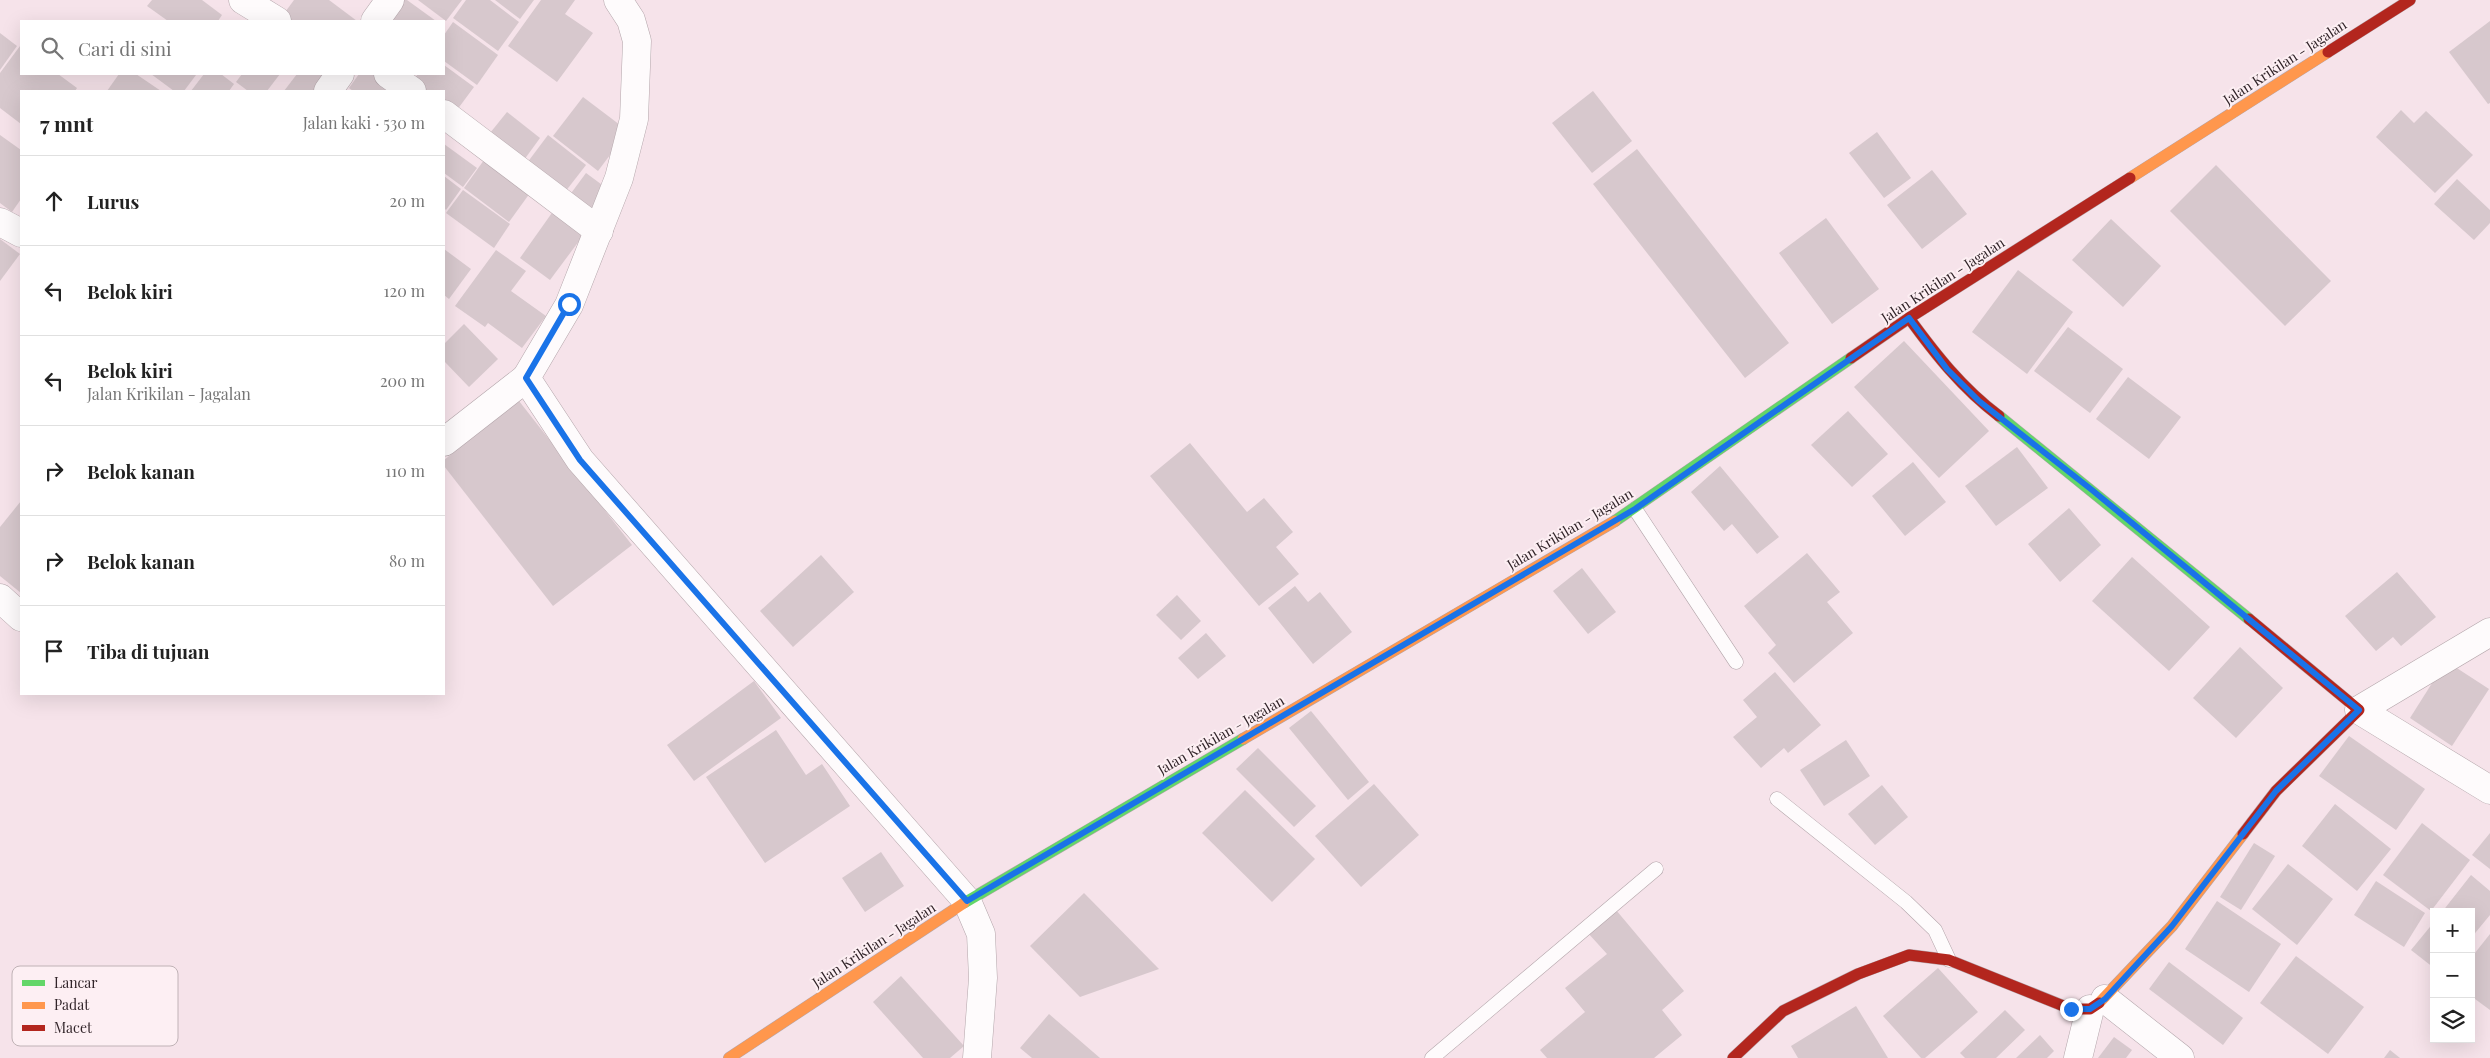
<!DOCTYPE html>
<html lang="id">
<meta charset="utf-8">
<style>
body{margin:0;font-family:"Playfair Display",serif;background:#f6f6f6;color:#222}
.controls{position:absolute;right:15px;bottom:15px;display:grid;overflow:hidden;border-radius:0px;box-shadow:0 5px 20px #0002}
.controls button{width:45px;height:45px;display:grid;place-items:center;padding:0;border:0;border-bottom:1px solid #e0e0e0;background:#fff;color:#222;font:25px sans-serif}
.stop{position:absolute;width:15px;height:15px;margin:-11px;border:4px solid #1a73e8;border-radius:50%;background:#fff}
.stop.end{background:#1a73e8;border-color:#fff;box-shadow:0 1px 5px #0008}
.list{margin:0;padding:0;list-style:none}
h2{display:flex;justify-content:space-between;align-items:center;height:65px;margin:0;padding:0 20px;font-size:21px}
h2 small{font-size:16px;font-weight:400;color:#767676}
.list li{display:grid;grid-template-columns:32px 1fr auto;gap:15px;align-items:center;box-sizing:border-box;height:90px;padding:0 20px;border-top:1px solid #e0e0e0}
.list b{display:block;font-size:19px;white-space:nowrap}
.list p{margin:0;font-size:16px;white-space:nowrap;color:#767676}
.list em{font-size:16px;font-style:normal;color:#767676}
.icon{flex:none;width:28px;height:28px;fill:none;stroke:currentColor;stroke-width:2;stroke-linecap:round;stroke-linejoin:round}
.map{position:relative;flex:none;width:2490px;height:1058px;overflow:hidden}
.search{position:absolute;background:#fff;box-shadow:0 5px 20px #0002;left:20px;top:20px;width:425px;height:55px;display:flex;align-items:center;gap:12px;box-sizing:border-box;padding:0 18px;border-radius:0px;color:#767676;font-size:19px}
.panel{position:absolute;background:#fff;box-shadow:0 5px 20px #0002;left:20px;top:90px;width:425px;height:605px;border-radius:0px}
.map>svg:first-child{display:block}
</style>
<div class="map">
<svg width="2490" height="1058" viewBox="0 0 2490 1058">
<rect width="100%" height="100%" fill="#f6e3ea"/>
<g fill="#d7c8cd">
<polygon points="152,0 202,0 222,15 218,21 168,21 147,6"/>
<polygon points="294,0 329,0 357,21 291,21 283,15"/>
<polygon points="403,0 407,0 436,21 388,21"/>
<polygon points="418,0 462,0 446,21"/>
<polygon points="466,0 490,0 519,22 498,51 453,18"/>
<polygon points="495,0 534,0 520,19"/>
<polygon points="541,0 575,0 565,14 593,33 557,82 508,46"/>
<polygon points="2490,21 2490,103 2488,104 2449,52"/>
<polygon points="453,22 498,55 477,85 444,61 444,35"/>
<polygon points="0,33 17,46 0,70"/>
<polygon points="20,46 21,74 58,74 77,88 75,91 21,91 21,124 0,108 0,73"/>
<polygon points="444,65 474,87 454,114 444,106 444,91 423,91 411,83 418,74 444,74"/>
<polygon points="119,74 136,74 161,91 107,91"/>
<polygon points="151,74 195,74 196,75 184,91 174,91"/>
<polygon points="204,74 221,74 234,84 229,91 191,91"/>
<polygon points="242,74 280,74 267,91 248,91 236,82"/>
<polygon points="297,74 321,74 330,80 322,91 284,91"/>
<polygon points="359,74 377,74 401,91 353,91 349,88"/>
<polygon points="1593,91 1632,141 1592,173 1552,123"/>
<polygon points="583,97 628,131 598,171 553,136"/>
<polygon points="2401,110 2414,123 2426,111 2473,155 2435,193 2376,137"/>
<polygon points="507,112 540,138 524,160 490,133"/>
<polygon points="1877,132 1911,178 1884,198 1849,153"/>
<polygon points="0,135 21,150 21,199 12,212 0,203"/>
<polygon points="548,135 586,165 565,192 527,163"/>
<polygon points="444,144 477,168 463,187 444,173"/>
<polygon points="1637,149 1789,343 1745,378 1593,184"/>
<polygon points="484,160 530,193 509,222 464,188"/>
<polygon points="2216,165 2331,281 2285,326 2170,211"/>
<polygon points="1932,170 1967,214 1922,249 1887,205"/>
<polygon points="586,173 609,190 591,213 569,196"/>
<polygon points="444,176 461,189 446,210 444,208"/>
<polygon points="2457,179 2490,210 2490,223 2474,240 2434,204"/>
<polygon points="463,190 510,224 494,248 446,213"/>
<polygon points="554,210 585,233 550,280 520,258"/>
<polygon points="1826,218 1879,289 1832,324 1779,253"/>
<polygon points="2111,219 2161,266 2123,307 2072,260"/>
<polygon points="0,239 20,254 0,281"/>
<polygon points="444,249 471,269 449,299 444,295"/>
<polygon points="496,250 526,271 511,291 546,316 522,348 488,323 485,327 455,306"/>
<polygon points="2018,270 2073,312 2027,374 1972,332"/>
<polygon points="464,324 498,359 469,387 444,361 444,344"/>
<polygon points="2068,327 2123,369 2090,413 2034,371"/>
<polygon points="1904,341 1989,431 1939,478 1854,387"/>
<polygon points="2128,377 2181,417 2149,459 2096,419"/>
<polygon points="519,401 632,545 553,606 444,466 444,460"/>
<polygon points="1848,411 1888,454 1852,487 1811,445"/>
<polygon points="1190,443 1247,512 1264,498 1293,532 1276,547 1299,574 1259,606 1150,476"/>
<polygon points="2017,447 2048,488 1996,526 1965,486"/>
<polygon points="1913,462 1946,502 1905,536 1872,496"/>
<polygon points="1720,466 1779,537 1757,554 1732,524 1724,531 1691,492"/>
<polygon points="21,501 21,593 0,576 0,527"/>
<polygon points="2069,508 2101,545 2060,582 2028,544"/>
<polygon points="1807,553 1840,592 1827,602 1853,633 1794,683 1768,653 1776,645 1744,606"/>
<polygon points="821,555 854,592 793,647 760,611"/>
<polygon points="2132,557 2210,627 2169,671 2092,601"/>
<polygon points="1582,568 1616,612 1588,634 1553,591"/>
<polygon points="2397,572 2436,617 2401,646 2393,637 2376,651 2345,616"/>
<polygon points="1295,586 1308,602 1320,592 1352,632 1313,664 1268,608"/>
<polygon points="1177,595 1201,621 1181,640 1156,615"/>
<polygon points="1206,633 1226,656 1198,679 1178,658"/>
<polygon points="2240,647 2283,688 2236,738 2193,698"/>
<polygon points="2446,661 2489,689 2452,746 2410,718"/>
<polygon points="1775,672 1821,725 1788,753 1784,748 1761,768 1733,737 1757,717 1743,700"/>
<polygon points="754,681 781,718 694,781 667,745"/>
<polygon points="1311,711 1369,782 1348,800 1289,728"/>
<polygon points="776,730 806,775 822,764 850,806 765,863 706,777"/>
<polygon points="2349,736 2425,789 2396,830 2319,776"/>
<polygon points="1846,740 1870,776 1824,806 1800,770"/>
<polygon points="1258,748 1316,806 1294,827 1236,769"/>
<polygon points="1374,784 1419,835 1361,887 1315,836"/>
<polygon points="1882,785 1908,817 1875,845 1848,814"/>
<polygon points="1245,790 1315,859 1272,902 1202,833"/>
<polygon points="2335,804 2391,849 2357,891 2302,846"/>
<polygon points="2422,823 2470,860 2431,911 2383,875"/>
<polygon points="2490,833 2490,869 2472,855"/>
<polygon points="2254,843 2275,856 2241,910 2220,897"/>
<polygon points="881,852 904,886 865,912 842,878"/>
<polygon points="2288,864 2333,899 2297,945 2252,909"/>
<polygon points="2471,875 2490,891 2490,915 2471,938 2471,912 2442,912"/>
<polygon points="2376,881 2425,913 2404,947 2354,915"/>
<polygon points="1084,893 1159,969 1080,997 1030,946"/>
<polygon points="2217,901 2281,944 2249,992 2185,949"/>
<polygon points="1616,910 1684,991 1662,1010 1682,1035 1654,1058 1547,1058 1540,1050 1585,1012 1565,988 1607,954 1588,933"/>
<polygon points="2434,922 2434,968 2411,950"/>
<polygon points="2490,934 2490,1010 2471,996 2471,958"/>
<polygon points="2296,956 2364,1007 2328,1054 2260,1003"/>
<polygon points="2169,962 2243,1018 2223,1045 2149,989"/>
<polygon points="1938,968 1978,1012 1925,1058 1921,1058 1883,1016"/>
<polygon points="901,976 964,1046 950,1058 923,1058 873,1002"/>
<polygon points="1856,1006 1888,1058 1798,1058 1791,1046"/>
<polygon points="2005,1010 2025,1030 1996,1058 1965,1058 1960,1053"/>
<polygon points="1049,1014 1100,1058 1032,1058 1020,1048"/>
<polygon points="2040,1035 2054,1051 2047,1058 2016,1058"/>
<polygon points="2114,1037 2132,1050 2126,1058 2098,1058"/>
<polygon points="2390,1050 2400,1058 2384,1058"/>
</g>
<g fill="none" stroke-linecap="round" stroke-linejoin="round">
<g stroke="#b3a5aa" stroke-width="15">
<g id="lane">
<polyline points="1635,509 1736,662"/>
<polyline points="1777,799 1906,902 1935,930 1949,960"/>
<polyline points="1432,1058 1656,869"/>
</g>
</g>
<g stroke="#b3a5aa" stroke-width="29">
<g id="street">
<polyline points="243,0 277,21"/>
<polyline points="618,0 631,20 637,41 634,119 619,178 569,305 526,378 580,460 967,901 981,934 983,978 977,1058"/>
<polyline points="375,21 390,0"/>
<polyline points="388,74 412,91"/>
<polyline points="328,91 340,74"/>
<polyline points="444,114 599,231"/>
<polyline points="0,222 21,233"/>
<polyline points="444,442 526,378"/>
<polyline points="0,598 21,617"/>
<polyline points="2490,632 2359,710 2490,790"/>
<polyline points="2105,999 2180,1058"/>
<polyline points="2078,1058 2090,1009"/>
</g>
</g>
<g stroke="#b3a5aa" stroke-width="12">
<g id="fast">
<polyline points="1999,416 2249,619"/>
<polyline points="1615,521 1851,358"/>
<polyline points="964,903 1243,739"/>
</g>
</g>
<g stroke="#b3a5aa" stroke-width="12">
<g id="slow">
<polyline points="2130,178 2328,52"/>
<polyline points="1243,739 1615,521"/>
<polyline points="2099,1003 2172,926 2243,834"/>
<polyline points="729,1058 964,903"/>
</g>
</g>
<g stroke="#b3a5aa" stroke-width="12">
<g id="jam">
<polyline points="2328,52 2410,0"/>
<path d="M1909 318C1936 355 1962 388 1999 416"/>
<polyline points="1851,358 1909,318 2130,178"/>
<polyline points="2243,834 2276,791 2359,710 2249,619"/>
<polyline points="1733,1058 1783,1011 1858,974 1909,955 1949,960 2071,1009 2090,1009 2099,1003"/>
</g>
</g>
<use href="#lane" stroke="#fefbfc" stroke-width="14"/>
<use href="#street" stroke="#fefbfc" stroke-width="28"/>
<use href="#fast" stroke="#63d668" stroke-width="11"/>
<use href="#slow" stroke="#ff974d" stroke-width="11"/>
<use href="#jam" stroke="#b3261e" stroke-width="11"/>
</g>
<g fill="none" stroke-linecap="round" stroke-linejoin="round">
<polyline stroke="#1a73e8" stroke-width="6" points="569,304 526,378 580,460 967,901 1635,509 1909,318 1947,369 1979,401 2092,490 2359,710 2276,791 2172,926 2105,999 2090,1009 2071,1009"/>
</g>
<g text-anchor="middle" stroke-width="4" stroke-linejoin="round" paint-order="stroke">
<g font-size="14" fill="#312429" stroke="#fdeff3">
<text transform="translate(2285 62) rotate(-33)" y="5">Jalan Krikilan - Jagalan</text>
<text transform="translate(1943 280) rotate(-33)" y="5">Jalan Krikilan - Jagalan</text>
<text transform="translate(1570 529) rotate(-31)" y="5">Jalan Krikilan - Jagalan</text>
<text transform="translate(1221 735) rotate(-30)" y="5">Jalan Krikilan - Jagalan</text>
<text transform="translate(874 945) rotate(-33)" y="5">Jalan Krikilan - Jagalan</text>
</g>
</g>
<rect x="12" y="966" width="166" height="80" rx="8" fill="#fdeff3" stroke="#c0b2b6" stroke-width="1"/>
<rect x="22" y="980" width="23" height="6" fill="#63d668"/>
<rect x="22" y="1002" width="23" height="7" fill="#ff974d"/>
<rect x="22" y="1025" width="23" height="6" fill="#b3261e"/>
<g font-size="14" fill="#312429">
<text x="54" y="988">Lancar</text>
<text x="54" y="1010">Padat</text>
<text x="54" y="1033">Macet</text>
</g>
</svg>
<div class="controls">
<button>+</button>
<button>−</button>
<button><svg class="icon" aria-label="layers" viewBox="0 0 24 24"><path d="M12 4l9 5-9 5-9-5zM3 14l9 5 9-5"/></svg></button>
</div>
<div class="stop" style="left:569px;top:304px"></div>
<div class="stop end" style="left:2071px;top:1009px"></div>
<div class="search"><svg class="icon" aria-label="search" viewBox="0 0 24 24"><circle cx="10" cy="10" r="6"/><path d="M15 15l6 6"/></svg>Cari di sini</div>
<section class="panel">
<h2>7 mnt<small>Jalan kaki · 530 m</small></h2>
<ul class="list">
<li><svg class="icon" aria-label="ahead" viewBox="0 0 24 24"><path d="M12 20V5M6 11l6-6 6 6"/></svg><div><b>Lurus</b></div><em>20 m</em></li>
<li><svg class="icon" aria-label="left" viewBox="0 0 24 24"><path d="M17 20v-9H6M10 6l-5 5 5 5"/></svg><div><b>Belok kiri</b></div><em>120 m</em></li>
<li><svg class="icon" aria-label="left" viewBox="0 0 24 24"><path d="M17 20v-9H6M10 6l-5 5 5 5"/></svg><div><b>Belok kiri</b><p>Jalan Krikilan - Jagalan</p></div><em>200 m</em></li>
<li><svg class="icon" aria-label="right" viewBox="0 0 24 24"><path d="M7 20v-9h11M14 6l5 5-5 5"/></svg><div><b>Belok kanan</b></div><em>110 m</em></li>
<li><svg class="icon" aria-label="right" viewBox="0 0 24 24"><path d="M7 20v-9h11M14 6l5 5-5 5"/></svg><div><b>Belok kanan</b></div><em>80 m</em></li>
<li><svg class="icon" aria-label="arrive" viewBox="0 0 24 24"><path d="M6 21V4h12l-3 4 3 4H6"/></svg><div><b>Tiba di tujuan</b></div></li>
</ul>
</section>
</div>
